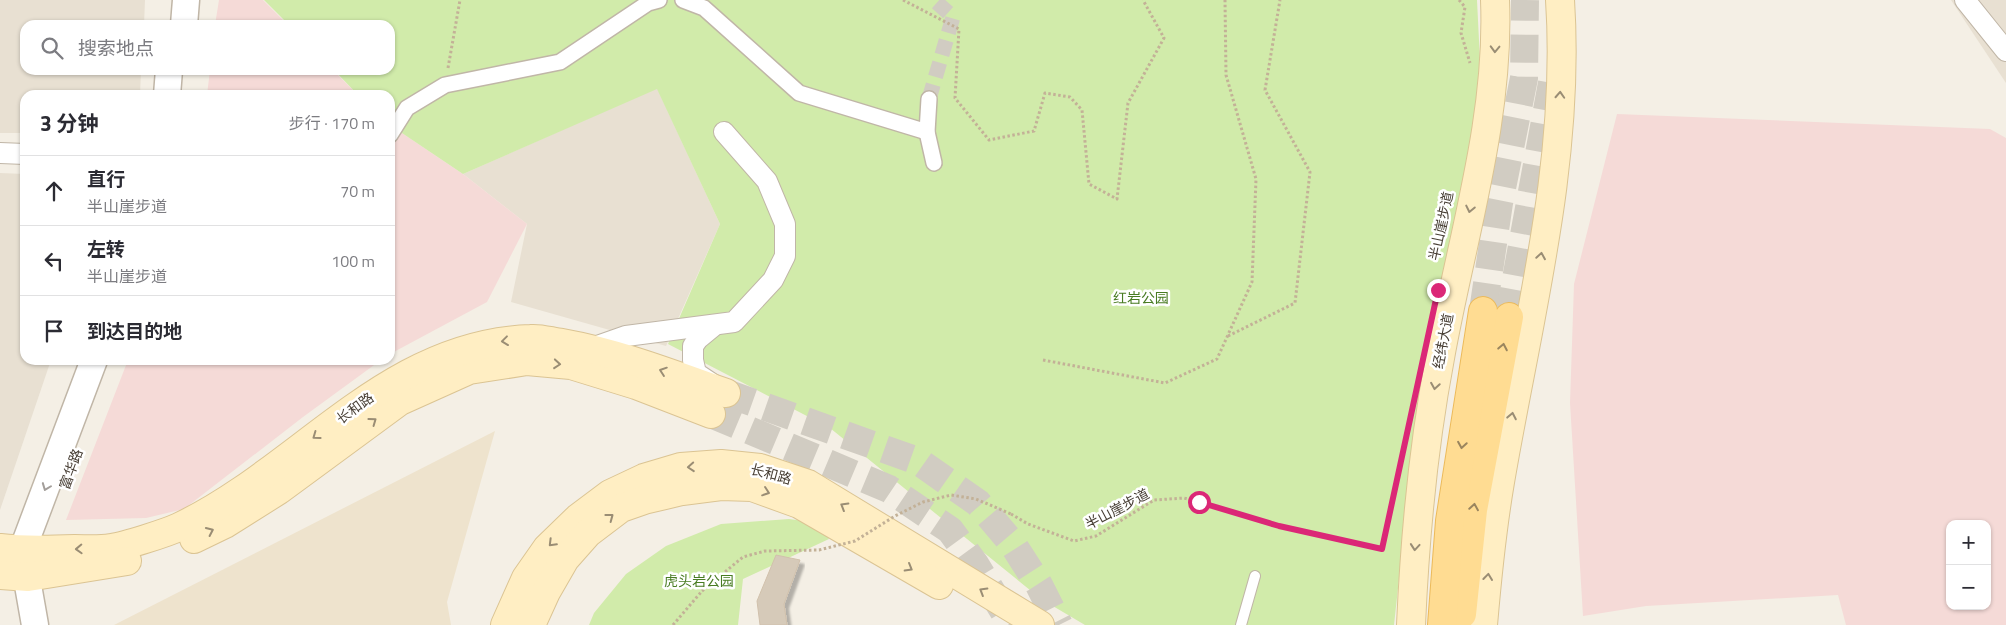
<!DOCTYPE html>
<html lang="zh">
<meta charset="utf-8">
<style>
body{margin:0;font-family:"Titillium Web","Noto Sans SC",sans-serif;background:#f2f2f3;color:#2b2b33}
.controls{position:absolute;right:15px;bottom:15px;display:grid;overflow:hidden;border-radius:10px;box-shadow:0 1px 4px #0004}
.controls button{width:45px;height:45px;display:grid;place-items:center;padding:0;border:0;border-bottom:1px solid #e1e1e2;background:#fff;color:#2b2b33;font:25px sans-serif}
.stop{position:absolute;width:15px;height:15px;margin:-11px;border:4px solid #db2777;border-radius:50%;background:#fff}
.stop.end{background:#db2777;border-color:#fff;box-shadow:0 1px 5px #0008}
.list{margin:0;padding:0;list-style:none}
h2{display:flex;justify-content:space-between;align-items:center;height:65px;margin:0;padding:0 20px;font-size:21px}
h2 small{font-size:16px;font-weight:400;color:#7c7c81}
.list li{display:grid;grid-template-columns:32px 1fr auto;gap:15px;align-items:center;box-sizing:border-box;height:70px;padding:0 20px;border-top:1px solid #e1e1e2}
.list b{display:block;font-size:19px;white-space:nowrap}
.list p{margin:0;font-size:16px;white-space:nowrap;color:#7c7c81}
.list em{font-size:16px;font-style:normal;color:#7c7c81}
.icon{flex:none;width:28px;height:28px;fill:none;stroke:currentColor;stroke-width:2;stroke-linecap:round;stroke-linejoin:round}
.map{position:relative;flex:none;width:2006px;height:625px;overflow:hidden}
.search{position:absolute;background:#fff;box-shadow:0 1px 4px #0004;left:20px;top:20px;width:375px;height:55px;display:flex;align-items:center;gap:12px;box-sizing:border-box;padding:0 18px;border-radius:15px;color:#7c7c81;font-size:19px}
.panel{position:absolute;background:#fff;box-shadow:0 1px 4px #0004;left:20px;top:90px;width:375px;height:275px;border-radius:15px}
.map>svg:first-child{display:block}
</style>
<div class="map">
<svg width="2006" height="625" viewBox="0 0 2006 625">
<defs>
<filter id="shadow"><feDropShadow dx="4.5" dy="4.5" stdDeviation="1" flood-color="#0004"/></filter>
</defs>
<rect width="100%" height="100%" fill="#f4efe5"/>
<g fill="#e8e0d2">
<polygon points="0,0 145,0 144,25 25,25 25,70 141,70 140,95 25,95 25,133 0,133"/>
<polygon points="1951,0 2006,0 2006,83"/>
<polygon points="657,88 720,224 666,346 511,302 527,224 463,174"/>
<polygon points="0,173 25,174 25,360 51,360 0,510"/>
</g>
<polygon fill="#eee3cd" points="495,431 447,602 451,625 114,625"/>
<g fill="#f5dad7" fill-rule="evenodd">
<polygon points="219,0 263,0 288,25 215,25"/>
<polygon points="210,70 333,70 358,95 207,95"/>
<path d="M1617 114 1990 129 2006 138V625H1846L1838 595 1646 606 1583 616 1570 403 1574 284ZM1950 524H1987V606H1950Z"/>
<polygon points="390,125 463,174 527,224 487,302 390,354"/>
<polygon points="128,360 381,360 303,417 184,509 146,518 66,520"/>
</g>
<g fill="#d1ebaa">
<polygon points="264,0 1477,0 1483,122 1415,431 1394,625 1085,625 1041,599 830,428 668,344 720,224 657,89 463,174 390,125 390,95 358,95 334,70 390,70 390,25 289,25"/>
<polygon points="789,519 818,523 829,539 743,579 738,625 589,625 594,613 626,574 666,546 721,524"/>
</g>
<polygon fill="#d6cab9" stroke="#d1c1ac" filter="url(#shadow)" points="776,555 800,560 784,604 787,625 760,625 757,601"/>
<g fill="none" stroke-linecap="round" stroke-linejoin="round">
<polyline stroke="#d1ccc2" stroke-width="15" stroke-dasharray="15 8" stroke-linecap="butt" points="929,99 953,17 934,0"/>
<g stroke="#d1ccc2" stroke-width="28" stroke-dasharray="28 14" stroke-linecap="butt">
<polyline points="726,393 918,461 978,503 1012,543 1039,585 1059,625"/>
<polyline points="711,414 889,489 950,530 975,564 1012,625"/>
</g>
<g stroke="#d1ccc2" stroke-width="28" stroke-dasharray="28 14" stroke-linecap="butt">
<polyline points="1483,311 1499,203 1524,78 1525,0"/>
<polyline points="1509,317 1552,83"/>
</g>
<g stroke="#c0b6a7" stroke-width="12">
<polyline id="service" points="1241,625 1255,576"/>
</g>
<g stroke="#c0b6a7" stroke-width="18">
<g id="pedestrian">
<polyline points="683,0 704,8 799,93 927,132"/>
<polyline points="929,99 927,132 934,163"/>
<polyline points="390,135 407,108 445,85 560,62 648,3 659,0"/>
</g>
</g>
<g stroke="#c0b6a7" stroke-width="22">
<g id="minor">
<polyline points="1965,0 2006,51"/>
<polyline points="0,153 25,154"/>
<polyline points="589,349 626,336 734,322 773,280 785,256 785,224 767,181 724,132"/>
<polyline points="714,385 696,373 693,360 693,346 698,339 715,325"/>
</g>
</g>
<g stroke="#c0b6a7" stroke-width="29">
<g id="tertiary">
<polyline points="184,25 186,0"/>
<polyline points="167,95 169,70"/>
<polyline points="35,625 22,551 94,360"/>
</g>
</g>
<g stroke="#dbc493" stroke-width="30">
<g id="secondary">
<polyline points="194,539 225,524 279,490 400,401 469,370 527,361 571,365 636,385 711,414"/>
<path d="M0 548C25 551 50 550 75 549 87 549 99 550 111 548 125 546 166 533 179 527 300 470 387 343 531 339 541 338 552 342 562 343 618 353 672 374 726 393"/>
<polyline points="0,575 28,577 127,561"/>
<polyline points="505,625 526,578 547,548 578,518 610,494 644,478 681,467 721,464 760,468 808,484 1040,625"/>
<polyline points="531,625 546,592 565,559 588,533 621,508 644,500 682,491 721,486 752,487 799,504 939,585"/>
<path d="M1411 625C1415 535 1423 447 1440 358 1461 240 1500 121 1495 0"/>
<path d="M1483 625C1487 578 1492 529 1500 482 1527 323 1571 163 1560 0"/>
</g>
</g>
<g stroke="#ecba5a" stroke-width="30">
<g id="primary">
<polyline points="1462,614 1473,510 1509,317"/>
<polyline points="1442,625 1450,521 1483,311"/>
</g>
</g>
<g stroke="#c3b197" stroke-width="3" stroke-dasharray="2.5 2.5" stroke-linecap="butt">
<polyline points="903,0 959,29 955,98 989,140 1034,131 1045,93 1070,97 1082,110 1089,184 1117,199 1128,103 1164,38 1143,0"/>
<polyline points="1459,0 1465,7 1461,33 1470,63"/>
<polyline points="448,68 460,0"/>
<polyline points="1228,336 1295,303 1310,172 1265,90 1280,0"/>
<polyline points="1043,360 1165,383 1217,359 1252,282 1256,179 1226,75 1225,0"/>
<polyline points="1011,514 1028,524 1074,541 1096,536 1154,500 1184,498 1242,514 1279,526 1382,549 1399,470"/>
<polyline points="673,625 702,591"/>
</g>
<use href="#service" stroke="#fff" stroke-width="10"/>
<use href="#pedestrian" stroke="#fff" stroke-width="15"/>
<use href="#minor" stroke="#fff" stroke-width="20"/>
<use href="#tertiary" stroke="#fff" stroke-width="26"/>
<use href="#secondary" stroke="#ffeec3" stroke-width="28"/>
<use href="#primary" stroke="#ffdc92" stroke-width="28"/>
<polyline stroke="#c3b197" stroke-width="3" stroke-dasharray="2.5 2.5" stroke-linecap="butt" points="702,591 743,557 765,551 819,550 855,541 895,516 923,502 951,495 976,499 1011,514"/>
</g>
<defs><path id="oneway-chevron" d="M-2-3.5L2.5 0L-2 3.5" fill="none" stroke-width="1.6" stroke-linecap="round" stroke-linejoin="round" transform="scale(1.25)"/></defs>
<g stroke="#9a8d74">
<use href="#oneway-chevron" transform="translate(1495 49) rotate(92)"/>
<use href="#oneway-chevron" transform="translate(1560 95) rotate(-87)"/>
<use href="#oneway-chevron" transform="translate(1470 209) rotate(102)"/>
<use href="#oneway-chevron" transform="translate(1541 256) rotate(-81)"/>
<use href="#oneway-chevron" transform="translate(505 341) rotate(173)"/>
<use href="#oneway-chevron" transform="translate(557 364) rotate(5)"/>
<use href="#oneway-chevron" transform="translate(663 371) rotate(-161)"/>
<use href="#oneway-chevron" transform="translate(1435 386) rotate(99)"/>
<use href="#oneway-chevron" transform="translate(1512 416) rotate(-79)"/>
<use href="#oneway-chevron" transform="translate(373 421) rotate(-36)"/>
<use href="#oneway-chevron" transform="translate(316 436) rotate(144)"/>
<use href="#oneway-chevron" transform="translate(691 467) rotate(176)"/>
<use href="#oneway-chevron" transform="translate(766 492) rotate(19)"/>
<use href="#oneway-chevron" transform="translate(844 506) rotate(-149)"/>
<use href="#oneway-chevron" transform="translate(610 517) rotate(-37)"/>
<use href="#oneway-chevron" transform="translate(210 531) rotate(-25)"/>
<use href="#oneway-chevron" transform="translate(552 543) rotate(135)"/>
<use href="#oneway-chevron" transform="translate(1415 547) rotate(95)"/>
<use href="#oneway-chevron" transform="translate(79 549) rotate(178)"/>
<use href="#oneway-chevron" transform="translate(909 568) rotate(30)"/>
<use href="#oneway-chevron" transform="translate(1488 577) rotate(-83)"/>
<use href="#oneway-chevron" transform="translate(983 591) rotate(-149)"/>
</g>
<g stroke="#9a855e">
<use href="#oneway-chevron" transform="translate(1503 347) rotate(-79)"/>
<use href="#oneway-chevron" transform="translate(1462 445) rotate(99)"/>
<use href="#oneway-chevron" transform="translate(1474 507) rotate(-81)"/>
</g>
<use stroke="#a39e9a" href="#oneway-chevron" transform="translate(46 487) rotate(111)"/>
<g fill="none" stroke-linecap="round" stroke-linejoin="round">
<polyline stroke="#db2777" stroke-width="6" points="1199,502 1279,526 1382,549 1438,290"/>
</g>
<g text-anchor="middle" stroke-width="5" stroke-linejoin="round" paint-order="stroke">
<g font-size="14" fill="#473e34" stroke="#fff">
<text transform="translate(1441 226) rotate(-78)" y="5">半山崖步道</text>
<text transform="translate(1443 341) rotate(-79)" y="5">经纬大道</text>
<text transform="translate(355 408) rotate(-36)" y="5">长和路</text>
<text transform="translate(71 469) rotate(-70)" y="5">富华路</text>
<text transform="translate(771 474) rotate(15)" y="5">长和路</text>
<text transform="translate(1117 509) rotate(-28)" y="5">半山崖步道</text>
</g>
<g font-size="14" fill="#497c23" stroke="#fff">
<text x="1141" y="303">红岩公园</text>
<text x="699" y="586">虎头岩公园</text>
</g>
</g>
</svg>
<div class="controls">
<button>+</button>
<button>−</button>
</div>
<div class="stop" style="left:1199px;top:502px"></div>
<div class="stop end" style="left:1438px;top:290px"></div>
<div class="search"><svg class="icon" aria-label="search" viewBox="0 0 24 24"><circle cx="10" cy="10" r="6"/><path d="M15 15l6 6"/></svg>搜索地点</div>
<section class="panel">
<h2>3 分钟<small>步行 · 170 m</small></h2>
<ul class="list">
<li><svg class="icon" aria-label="ahead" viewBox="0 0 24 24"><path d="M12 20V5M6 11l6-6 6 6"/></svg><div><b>直行</b><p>半山崖步道</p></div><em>70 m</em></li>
<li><svg class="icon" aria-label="left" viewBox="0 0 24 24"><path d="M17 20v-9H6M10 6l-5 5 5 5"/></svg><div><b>左转</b><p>半山崖步道</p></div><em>100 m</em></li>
<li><svg class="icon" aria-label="arrive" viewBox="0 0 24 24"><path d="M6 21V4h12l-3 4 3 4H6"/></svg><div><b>到达目的地</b></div></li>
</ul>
</section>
</div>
